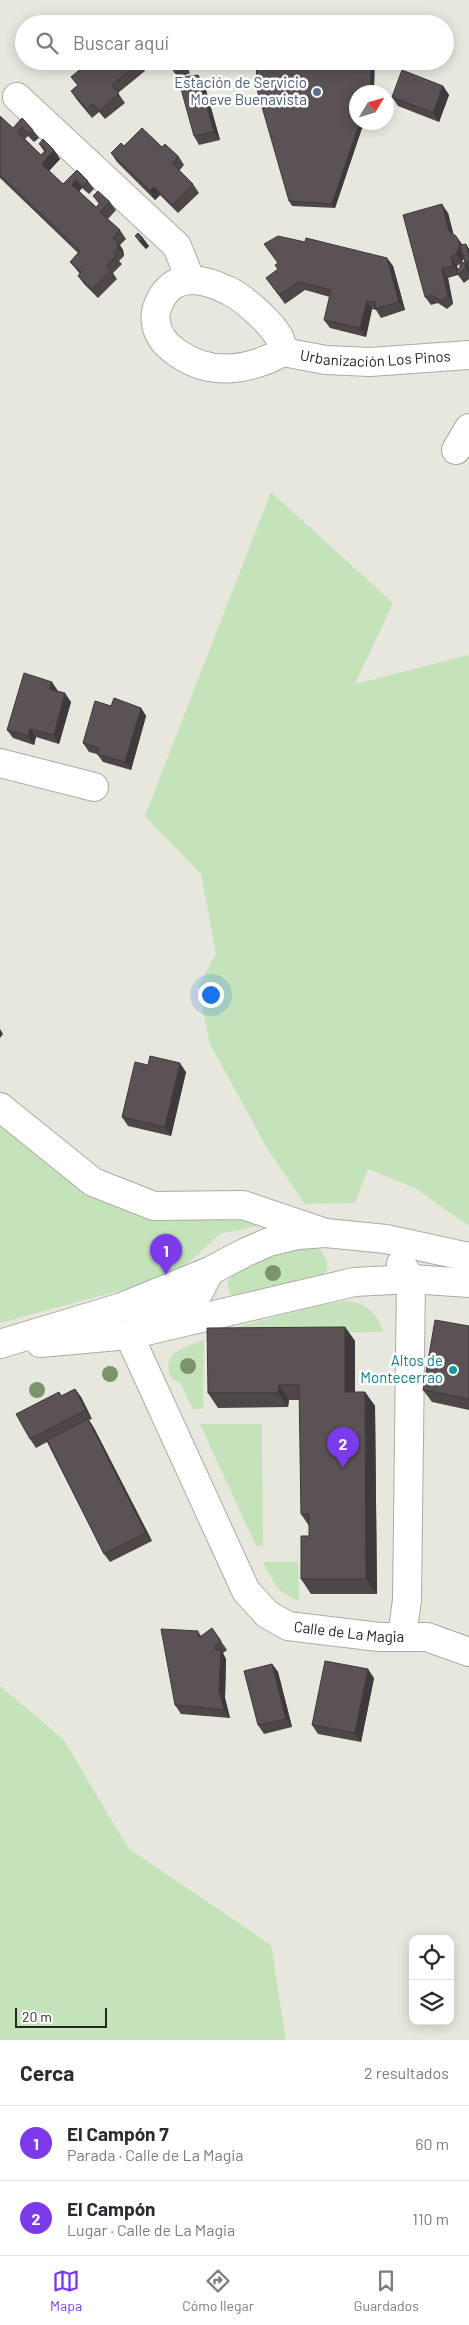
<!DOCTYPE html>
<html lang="es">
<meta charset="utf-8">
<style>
body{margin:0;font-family:Barlow,sans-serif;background:#f7f7f7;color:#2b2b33}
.controls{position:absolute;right:15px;bottom:15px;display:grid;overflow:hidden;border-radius:10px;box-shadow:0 2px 12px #0003}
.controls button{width:45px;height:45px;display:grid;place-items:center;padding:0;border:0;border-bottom:1px solid #e1e1e2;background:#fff;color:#2b2b33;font:25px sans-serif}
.compass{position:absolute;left:349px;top:85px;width:45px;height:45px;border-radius:50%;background:#fff;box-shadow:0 2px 12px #0003;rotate:52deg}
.scale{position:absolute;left:15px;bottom:12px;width:92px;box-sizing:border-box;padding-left:5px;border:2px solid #272623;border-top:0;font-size:14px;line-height:18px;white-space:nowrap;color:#272623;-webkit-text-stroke:4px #fff;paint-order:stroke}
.you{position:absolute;left:210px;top:994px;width:18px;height:18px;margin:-12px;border:4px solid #fff;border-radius:50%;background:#1a73e8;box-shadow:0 0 0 8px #1a73e833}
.badge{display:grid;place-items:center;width:32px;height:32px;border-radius:50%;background:#7c3aed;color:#fff;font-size:16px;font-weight:700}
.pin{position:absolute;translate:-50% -41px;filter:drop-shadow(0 1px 2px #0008)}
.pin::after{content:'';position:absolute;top:26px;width:18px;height:15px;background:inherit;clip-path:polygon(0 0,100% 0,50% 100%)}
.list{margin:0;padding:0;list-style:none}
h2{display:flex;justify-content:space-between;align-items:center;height:65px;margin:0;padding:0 20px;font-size:21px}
h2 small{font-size:16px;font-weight:400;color:#7c7c81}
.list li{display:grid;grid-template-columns:32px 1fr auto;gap:15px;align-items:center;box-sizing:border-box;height:75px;padding:0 20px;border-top:1px solid #e1e1e2}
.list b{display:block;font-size:19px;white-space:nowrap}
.list p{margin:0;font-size:16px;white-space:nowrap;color:#7c7c81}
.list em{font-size:16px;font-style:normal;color:#7c7c81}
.icon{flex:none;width:28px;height:28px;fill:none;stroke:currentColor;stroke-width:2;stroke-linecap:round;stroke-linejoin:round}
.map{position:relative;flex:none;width:469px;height:2040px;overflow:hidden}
.search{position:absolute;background:#fff;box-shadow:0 2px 12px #0003;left:15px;right:15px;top:15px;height:55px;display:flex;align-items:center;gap:12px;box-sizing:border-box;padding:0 18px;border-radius:28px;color:#7c7c81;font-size:19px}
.sheet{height:215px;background:#fff}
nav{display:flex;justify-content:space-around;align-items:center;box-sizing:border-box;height:70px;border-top:1px solid #e1e1e2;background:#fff;font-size:14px;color:#7c7c81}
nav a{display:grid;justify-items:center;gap:2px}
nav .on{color:#7c3aed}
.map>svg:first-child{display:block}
</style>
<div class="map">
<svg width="469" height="2040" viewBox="0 0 469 2040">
<rect width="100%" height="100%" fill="#e8e7de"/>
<g fill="#c5e3ba">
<polygon points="271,492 393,603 355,684 469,655 469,1226 415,1188 368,1169 355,1203 305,1204 268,1150 210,1044 198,987 216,954 201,874 145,816"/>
<polygon points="0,1121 161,1218 198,1219 234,1215 262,1225 220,1234 185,1266 144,1284 0,1323"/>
<path d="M305 1248 319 1249C328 1259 331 1268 320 1279L235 1298C207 1275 266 1256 282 1252 289 1250 298 1249 305 1248Z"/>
<path d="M343 1301C365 1302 377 1311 383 1332L220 1334 219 1332 316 1306Z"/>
<path d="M204 1340 203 1409H193L180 1382 172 1380C159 1353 184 1347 204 1340Z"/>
<polygon points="200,1424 262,1424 263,1546 256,1546"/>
<path d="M263 1562H298L299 1600C279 1597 271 1578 263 1562Z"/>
<polygon points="0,1686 64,1740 128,1848 271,1945 286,2040 0,2040"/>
</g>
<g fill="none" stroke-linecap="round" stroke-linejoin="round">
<g stroke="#acaba3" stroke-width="30">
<g id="minor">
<polyline points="17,97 177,246 190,279"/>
<path id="s1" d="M283 352C282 347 281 341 279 337 271 323 244 298 229 291 207 280 178 271 162 297 158 304 154 313 156 322 157 335 166 345 176 352 210 377 248 371 283 352L326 360 370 362 469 355"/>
<polyline points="456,450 469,428"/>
<polyline points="0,763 94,787"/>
<polyline points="0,1107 93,1182 154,1206 243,1205 320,1231"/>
<polyline points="401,1264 411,1279 407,1600 402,1637"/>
<path id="s2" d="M210 1271 199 1292 168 1304 129 1335 246 1591 267 1614 288 1626 379 1637H427L469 1652"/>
<polyline points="40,1343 129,1335 354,1282 411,1279 469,1283"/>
<polyline points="0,1344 122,1307 210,1271 246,1252 269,1242 298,1235 326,1233 386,1239 469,1257"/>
</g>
</g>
<use href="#minor" stroke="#fff" stroke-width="28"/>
</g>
<g fill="#7c946a">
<circle cx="273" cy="1273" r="8"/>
<circle cx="188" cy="1366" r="8"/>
<circle cx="110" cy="1374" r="8"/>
<circle cx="37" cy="1390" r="8"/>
</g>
<g fill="#4d4748" fill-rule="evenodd">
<polygon points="138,61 145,71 118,93 125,103 105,119 99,112 92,118 77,100 71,91 78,86 71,77 94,64"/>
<polygon points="184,61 190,73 178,78 175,73"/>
<polygon points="198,75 204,83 220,140 199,145 194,136"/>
<polygon points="443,86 449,95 439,122 398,106 392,97"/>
<polygon points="0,116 13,128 22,118 33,130 39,138 34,142 28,136 25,139 41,155 44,151 39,144 54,150 60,159 49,171 63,184 77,170 88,181 94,189 89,194 82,188 79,191 96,207 99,204 93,196 110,202 116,210 108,219 120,230 126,239 120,245 123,250 124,256 119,261 122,264 113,273 117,279 98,298 84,284 78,276 80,274 70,262 78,253 0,178"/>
<polygon points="356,122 364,122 335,208 292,206 289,201"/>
<polygon points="124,146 162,147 179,157 184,165 179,171 193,184 199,193 178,213 160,195 155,200 117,162 111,153"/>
<path d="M448 213 453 234 462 245 469 249V279L464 283 458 275 448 278 453 304 447 309 438 303 431 305 425 297ZM464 258 465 262 460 268 458 269 457 266 462 262Z"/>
<polygon points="135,236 149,246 146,249 141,244"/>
<polygon points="387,258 393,266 405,310 381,318 376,310 372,309 366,337 330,328 324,320 330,297 305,290 285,304 266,278"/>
<polygon points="57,691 71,702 59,744 36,737 34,745 13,738 7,730 58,691"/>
<polygon points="111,706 141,708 146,716 131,770 103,762 97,754 89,752 83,743"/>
<polygon points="148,1065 186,1072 171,1136 128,1126 122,1117"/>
<polygon points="469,1326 469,1410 432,1402 423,1390"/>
<polygon points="345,1327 355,1341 355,1392 365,1392 375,1406 377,1594 311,1594 301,1579 309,1536 309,1526 301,1514 300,1400 289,1400 288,1407 218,1408 208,1393"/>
<polygon points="75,1389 81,1397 92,1419 89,1420 94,1428 152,1541 110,1562 104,1554 47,1442 36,1448 30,1439 59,1392 62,1396"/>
<polygon points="212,1628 227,1650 223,1653 226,1659 225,1698 230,1718 181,1714 175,1705 198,1631 201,1636"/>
<polygon points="272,1664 278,1672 292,1727 264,1734 258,1725"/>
<polygon points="374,1678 361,1742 318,1734 312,1725"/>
</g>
<g fill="#3f393b">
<polygon points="371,61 375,61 374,92 370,92"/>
<polygon points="198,75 204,83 220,140 214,132"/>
<polygon points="443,86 449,95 439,122 433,113"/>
<polygon points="360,122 364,122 335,208 332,204"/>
<polygon points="54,150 60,159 48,172 42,164"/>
<polygon points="76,180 82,188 78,193 72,185"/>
<polygon points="154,187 160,195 155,200 150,191"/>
<polygon points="442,204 448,213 455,240 449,231"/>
<polygon points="456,236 462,244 466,254 462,262 456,254"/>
<polygon points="143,238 149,246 146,249 140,241"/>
<polygon points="117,241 123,250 124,256 118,248"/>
<polygon points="466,244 469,249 469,256"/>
<polygon points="451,257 457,266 459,274 453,266"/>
<polygon points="387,258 393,266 405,310 399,302"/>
<polygon points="465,262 469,267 469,273 466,268"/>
<polygon points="442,269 448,278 453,304 448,296"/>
<polygon points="367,301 372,309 366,337 360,328"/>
<polygon points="52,682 58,691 55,698 49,689"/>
<polygon points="65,693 71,702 59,744 54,735"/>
<polygon points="141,708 146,716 131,770 125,762"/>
<polygon points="30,729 36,737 34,745 28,736"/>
<polygon points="0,1029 3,1034 0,1038"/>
<polygon points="180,1063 186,1072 171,1136 165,1127"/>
<polygon points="345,1327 355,1341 355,1406 345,1392"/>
<polygon points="279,1385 289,1400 288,1407 278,1393"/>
<polygon points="75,1389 81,1397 92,1419 86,1410"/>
<polygon points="365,1392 375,1406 377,1594 366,1579"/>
<polygon points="88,1419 94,1428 152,1541 146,1533"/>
<polygon points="215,1646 220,1653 221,1650 226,1659 225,1698 230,1718 224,1710 219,1690 216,1650"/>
<polygon points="272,1664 278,1672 292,1727 286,1719"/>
<polygon points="368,1669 374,1678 361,1742 355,1733"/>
</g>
<g fill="#5a5254" stroke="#3f393b">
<polygon points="90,61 92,61 94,64 97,61 138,61 139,63 112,85 119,94 100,111 93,104 87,109 71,91 78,85 71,77"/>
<polygon points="168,61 183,61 187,68 175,73"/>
<polygon points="257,61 371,61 371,89 370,92 356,92 356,122 360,122 332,204 289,201 256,86"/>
<polygon points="402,70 443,86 433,113 392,97"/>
<polygon points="198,75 214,132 194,136 178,78"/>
<polygon points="0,116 13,128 22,118 33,130 29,134 22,127 17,132 41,155 46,150 39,144 43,139 54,150 42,164 63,184 77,170 88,181 83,186 76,180 72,185 96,207 100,203 93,196 98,191 110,202 100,212 120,230 113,238 117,241 118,248 113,253 116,256 106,266 111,271 92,289 78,276 81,272 70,262 80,251 0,175"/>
<polygon points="142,128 162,147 165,144 179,157 172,163 193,184 172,205 154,187 150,191 111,153 121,143 124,146"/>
<polygon points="442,204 449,231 456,236 460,245 456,254 451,257 453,266 442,269 448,296 441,301 432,295 425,297 403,215"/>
<polygon points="138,233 143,238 140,241 135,236"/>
<polygon points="278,236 305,242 306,238 387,258 399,302 376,309 375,302 367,301 360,328 324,320 331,290 299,282 279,295 266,278 278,269 275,265 278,263 264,244"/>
<polygon points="466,244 469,256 469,261 465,262 466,268 458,275 457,270 460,268 460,263 465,262 460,245"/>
<polygon points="24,673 52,682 49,689 65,693 54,735 30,729 28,736 7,730"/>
<polygon points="114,698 141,708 125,762 97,754 99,748 83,743 95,701 111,706"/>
<polygon points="150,1056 180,1063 165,1127 122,1117 135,1062 148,1065"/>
<polygon points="435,1320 469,1326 469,1399 423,1390"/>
<polygon points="345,1327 345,1392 365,1392 366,1579 301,1579 301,1536 309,1536 309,1514 301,1514 299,1385 279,1385 278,1393 208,1393 207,1328"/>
<polygon points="75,1389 86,1410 30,1439 16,1414 59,1392 61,1396"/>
<polygon points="88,1419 146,1533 104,1554 47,1440"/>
<polygon points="212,1628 221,1641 215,1646 216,1650 221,1650 219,1690 224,1710 175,1705 161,1629 198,1631 198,1636 200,1637"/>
<polygon points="325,1661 368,1669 355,1733 312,1725"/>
<polygon points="272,1664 286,1719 258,1725 244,1671"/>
</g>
<circle fill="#5c6f8a" stroke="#fff" stroke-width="2" cx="317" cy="92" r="5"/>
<circle fill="#0f9aa8" stroke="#fff" stroke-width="2" cx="453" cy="1370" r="5"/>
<g text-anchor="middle" stroke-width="5" stroke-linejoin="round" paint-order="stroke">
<g font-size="15" fill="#4e5e75" stroke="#fff" text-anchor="end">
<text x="307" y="88">Estación de Servicio<tspan x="307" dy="17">Moeve Buenavista</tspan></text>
</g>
<g font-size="15" fill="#272623" stroke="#fff">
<text dy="5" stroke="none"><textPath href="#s1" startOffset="429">Urbanización Los Pinos</textPath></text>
<text dy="5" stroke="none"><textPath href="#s2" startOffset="505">Calle de La Magia</textPath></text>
</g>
<g font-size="15" fill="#0d838f" stroke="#fff" text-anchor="end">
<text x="443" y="1366">Altos de<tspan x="443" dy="17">Montecerrao</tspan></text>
</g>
</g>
</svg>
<div class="controls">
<button><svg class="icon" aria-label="locate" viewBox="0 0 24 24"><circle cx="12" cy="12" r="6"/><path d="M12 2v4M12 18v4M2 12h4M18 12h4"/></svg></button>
<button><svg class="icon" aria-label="layers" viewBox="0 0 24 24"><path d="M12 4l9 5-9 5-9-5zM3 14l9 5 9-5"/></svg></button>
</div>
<svg class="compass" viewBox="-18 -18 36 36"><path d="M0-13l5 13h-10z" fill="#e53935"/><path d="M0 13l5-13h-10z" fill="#7c7c81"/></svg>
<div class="scale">20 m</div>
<div class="you"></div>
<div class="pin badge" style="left:166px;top:1275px">1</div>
<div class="pin badge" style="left:343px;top:1468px">2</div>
<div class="search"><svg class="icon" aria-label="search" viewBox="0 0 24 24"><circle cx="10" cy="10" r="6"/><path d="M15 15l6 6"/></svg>Buscar aquí</div>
</div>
<section class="sheet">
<h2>Cerca<small>2 resultados</small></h2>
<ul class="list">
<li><span class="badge">1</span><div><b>El Campón 7</b><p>Parada · Calle de La Magia</p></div><em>60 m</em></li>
<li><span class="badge">2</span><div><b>El Campón</b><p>Lugar · Calle de La Magia</p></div><em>110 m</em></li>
</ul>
</section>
<nav>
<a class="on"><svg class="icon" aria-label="map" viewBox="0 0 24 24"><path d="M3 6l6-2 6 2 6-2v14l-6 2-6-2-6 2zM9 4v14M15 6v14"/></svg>Mapa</a>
<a><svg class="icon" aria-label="directions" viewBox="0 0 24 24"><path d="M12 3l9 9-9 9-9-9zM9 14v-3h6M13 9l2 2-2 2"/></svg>Cómo llegar</a>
<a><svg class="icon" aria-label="saved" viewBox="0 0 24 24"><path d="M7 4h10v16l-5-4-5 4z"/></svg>Guardados</a>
</nav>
